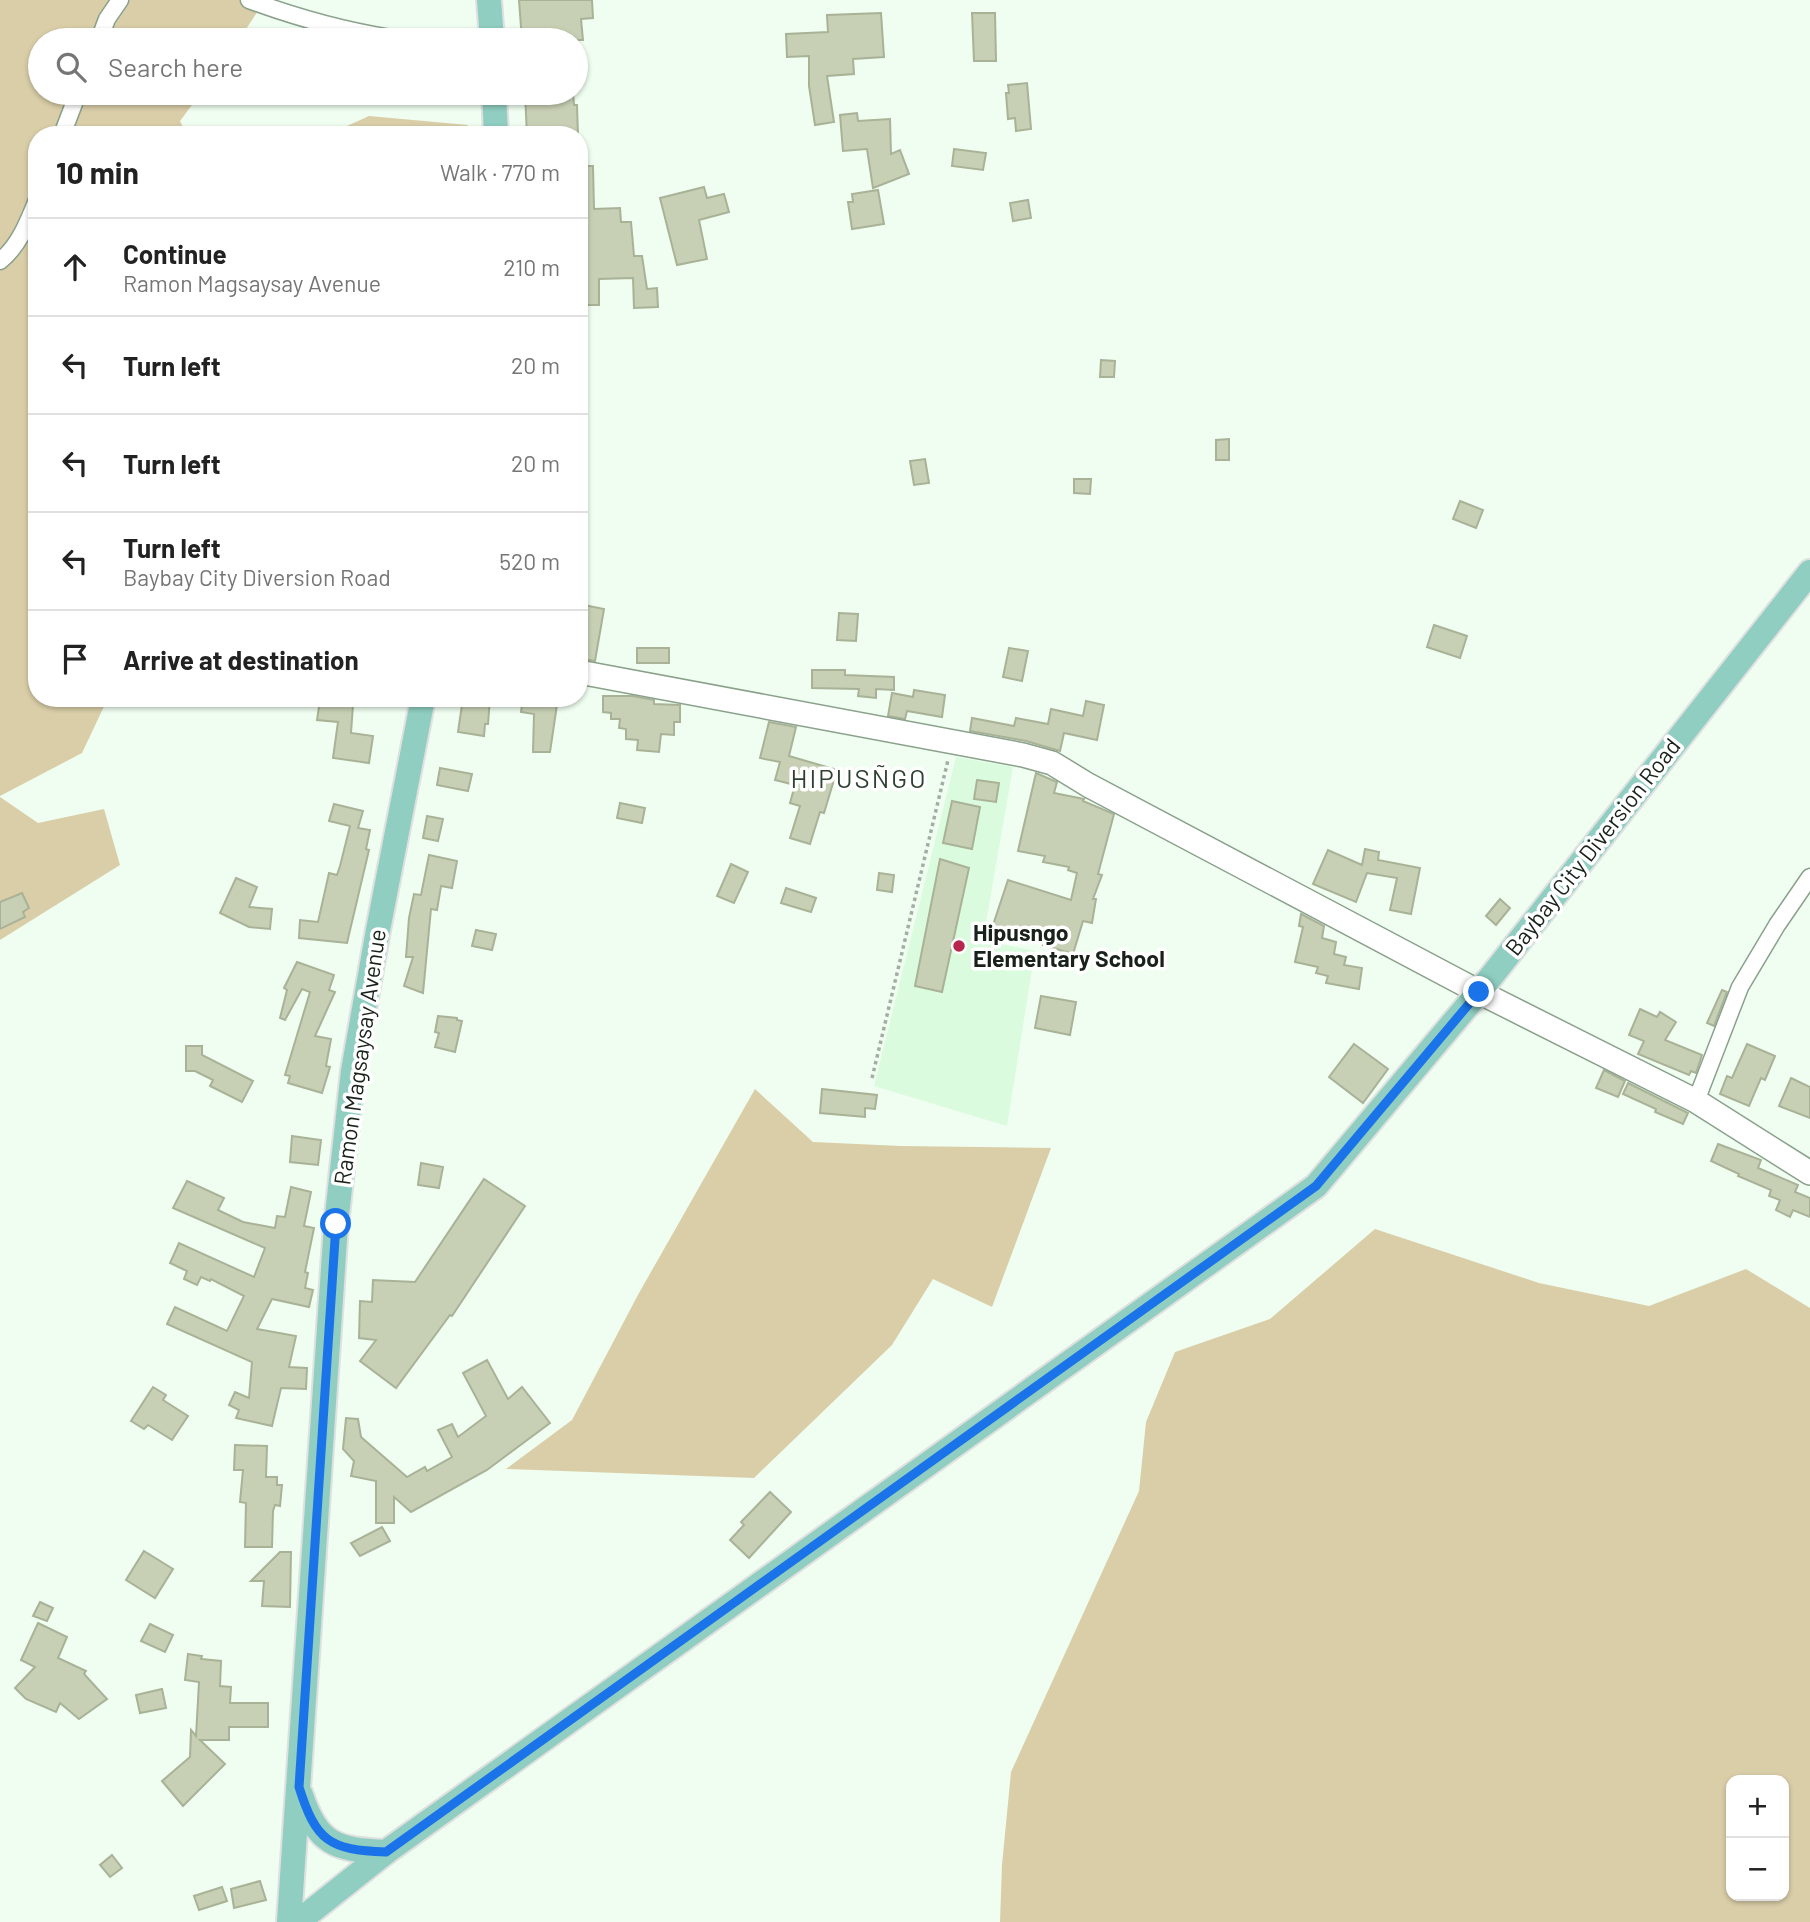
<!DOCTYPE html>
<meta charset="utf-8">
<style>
body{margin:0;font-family:Barlow,sans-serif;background:#f6f6f6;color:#222}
.controls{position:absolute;right:21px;bottom:21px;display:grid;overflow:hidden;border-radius:14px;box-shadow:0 2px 5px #0004}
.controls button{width:63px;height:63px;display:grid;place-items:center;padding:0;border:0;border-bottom:2px solid #e0e0e0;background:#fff;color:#222;font:35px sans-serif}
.stop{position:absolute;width:21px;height:21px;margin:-16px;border:5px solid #1a73e8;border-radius:50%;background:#fff}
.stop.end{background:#1a73e8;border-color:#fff;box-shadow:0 2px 7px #0008}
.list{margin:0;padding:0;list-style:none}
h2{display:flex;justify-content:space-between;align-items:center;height:91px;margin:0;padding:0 28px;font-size:30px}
h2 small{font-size:23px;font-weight:400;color:#767676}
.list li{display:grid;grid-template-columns:46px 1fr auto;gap:21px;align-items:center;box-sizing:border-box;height:98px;padding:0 28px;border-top:2px solid #e0e0e0}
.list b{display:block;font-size:26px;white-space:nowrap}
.list p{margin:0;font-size:23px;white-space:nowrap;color:#767676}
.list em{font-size:23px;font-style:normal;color:#767676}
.icon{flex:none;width:38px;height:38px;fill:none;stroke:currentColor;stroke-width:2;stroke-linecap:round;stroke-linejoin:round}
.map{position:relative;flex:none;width:1810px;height:1922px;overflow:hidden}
.search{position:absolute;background:#fff;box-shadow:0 2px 5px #0004;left:28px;top:28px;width:560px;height:77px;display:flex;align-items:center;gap:18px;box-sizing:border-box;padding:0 24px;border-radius:38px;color:#767676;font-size:26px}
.panel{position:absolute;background:#fff;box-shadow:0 2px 5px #0004;left:28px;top:126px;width:560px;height:581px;border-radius:28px}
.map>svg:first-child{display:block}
</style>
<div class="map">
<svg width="1810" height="1922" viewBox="0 0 1810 1922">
<rect width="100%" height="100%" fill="#effef0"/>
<polygon fill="#dbfbdf" points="956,757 1013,767 983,940 1035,951 1007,1126 874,1086"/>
<g fill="#d9cea8" fill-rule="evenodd">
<polygon points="0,0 265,0 239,40 40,40 40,93 201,93 180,121 187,135 37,135 37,698 108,698 82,753 0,796"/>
<polygon points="369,116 468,125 463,135 327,135"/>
<polygon points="0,797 38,823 104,809 120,865 0,940"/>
<polygon points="755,1089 813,1142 901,1146 1051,1148 992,1307 933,1279 892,1345 754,1478 506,1469 572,1420 639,1293"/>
<path d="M1375 1229 1539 1283 1649 1306 1746 1269 1810 1308V1922H1000L1002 1865 1011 1772 1139 1491 1146 1422 1175 1352 1270 1319ZM1731 1780H1784V1896H1731Z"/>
</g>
<g fill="#c7d0b4" stroke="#a9b296" stroke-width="2">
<polygon points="519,0 592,0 593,18 581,19 583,40 522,40"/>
<polygon points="881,13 884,57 853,59 854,74 827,76 834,122 815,125 809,86 809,56 787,57 786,34 828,32 827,15"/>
<polygon points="972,13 995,13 996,61 974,61"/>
<polygon points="1027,83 1031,129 1016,131 1015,118 1008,119 1006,93 1009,93 1008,85"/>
<polygon points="525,93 573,93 574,105 577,105 578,135 527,135"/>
<polygon points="857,113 858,121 890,119 891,154 900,150 909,174 873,188 867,149 843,151 840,115"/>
<polygon points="954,149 986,153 983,170 952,166"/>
<polygon points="579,166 593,166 594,209 620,208 621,222 631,222 634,256 642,256 647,289 657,288 658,307 634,308 633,278 599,279 599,305 579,305"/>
<polygon points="704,187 707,198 724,194 729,212 699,220 707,259 677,265 660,198"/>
<polygon points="878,190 884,224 852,229 848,202 853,202 852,194"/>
<polygon points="1028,200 1031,218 1013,221 1010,203"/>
<polygon points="1101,360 1115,361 1114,377 1100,377"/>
<polygon points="1229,439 1229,460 1216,460 1216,440"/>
<polygon points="925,459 929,483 914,485 910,461"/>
<polygon points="1074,479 1091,479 1090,494 1074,493"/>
<polygon points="1460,501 1483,510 1476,528 1453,519"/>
<polygon points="579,604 604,609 595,661 579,658"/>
<polygon points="839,613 858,614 856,641 837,640"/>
<polygon points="1434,625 1467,636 1460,658 1427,647"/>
<rect x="637" y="648" width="32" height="15"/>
<polygon points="1009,648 1028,651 1022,681 1003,677"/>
<polygon points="812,670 845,670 845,675 894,677 894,690 876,689 876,698 858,696 859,689 812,688"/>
<polygon points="914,690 945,695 942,717 907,711 905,719 888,716 892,693 913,697"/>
<polygon points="603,696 633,696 654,700 654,704 680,705 680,722 674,722 674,735 661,734 659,752 637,750 638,740 626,739 626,729 619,728 620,719 611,719 611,713 603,712"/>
<polygon points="463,698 490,698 488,724 485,724 484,736 458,732"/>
<polygon points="523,698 558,698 550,752 533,752 534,714 521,712"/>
<polygon points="320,700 353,705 351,733 373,736 369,763 333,758 338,722 317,720"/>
<polygon points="1086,701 1104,705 1097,740 1064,733 1060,751 1026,741 970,731 972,718 1014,726 1016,718 1048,724 1051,709 1083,716"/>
<polygon points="769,722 796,727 789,756 837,770 824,813 820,812 810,844 790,838 800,806 790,803 795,785 775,780 780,762 760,758"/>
<polygon points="440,768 472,774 468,791 437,785"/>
<polygon points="1036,773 1057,782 1054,793 1084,799 1083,801 1114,814 1098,874 1102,875 1093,899 1096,899 1092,923 1083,921 1073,954 1043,945 1044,941 993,925 1008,880 1071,900 1077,873 1068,870 1069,867 1043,862 1045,856 1018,851"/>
<polygon points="977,780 999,783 996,802 974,799"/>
<polygon points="952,801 980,807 972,849 943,843"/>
<polygon points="620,803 645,808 642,823 617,818"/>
<polygon points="334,804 363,811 358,828 370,830 366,849 369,850 347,943 299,938 300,920 318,922 329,873 337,875 340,866 350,826 329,821"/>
<polygon points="427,816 443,819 438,841 423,838"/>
<polygon points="1365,849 1379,852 1378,860 1420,868 1411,914 1390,910 1397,878 1367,873 1356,902 1313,884 1328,850 1362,865"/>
<polygon points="429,855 457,861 452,888 441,886 437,910 431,909 423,993 404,986 413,957 406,957 409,918 414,894 421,895"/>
<polygon points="940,859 969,868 942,992 915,986"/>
<polygon points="731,864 748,872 734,903 717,896"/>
<polygon points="879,873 894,875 892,892 877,890"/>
<polygon points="236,878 257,887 249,907 272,909 270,929 249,927 220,913"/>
<polygon points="786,888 816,898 811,912 781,903"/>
<polygon points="22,893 29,908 23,912 25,917 0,929 0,902"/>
<polygon points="1500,899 1510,908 1496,925 1486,916"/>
<polygon points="1301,914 1324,926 1322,938 1336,942 1334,954 1346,957 1344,965 1362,968 1359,989 1326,983 1328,976 1316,973 1318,967 1295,962 1303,927 1299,926"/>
<polygon points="476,930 496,934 492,950 472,946"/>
<polygon points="297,962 334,975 329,990 335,992 315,1036 331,1039 326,1066 330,1067 322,1093 288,1083 290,1076 285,1075 310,992 302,989 285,1020 280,1018 287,990 284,988"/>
<polygon points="1722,990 1727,992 1714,1026 1707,1023"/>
<polygon points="1041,996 1076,1002 1070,1035 1035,1028"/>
<polygon points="1640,1009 1657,1017 1660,1012 1676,1022 1665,1040 1702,1055 1696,1073 1691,1071 1689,1075 1638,1054 1644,1041 1629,1035"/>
<polygon points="438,1016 457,1018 457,1020 462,1021 455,1052 435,1047 439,1033 435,1032"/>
<polygon points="1354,1044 1388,1069 1363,1103 1329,1077"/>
<polygon points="1747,1044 1775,1056 1765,1080 1761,1078 1749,1106 1720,1094 1727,1076 1732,1078"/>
<polygon points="186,1046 202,1046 202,1055 253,1081 242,1102 210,1086 213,1080 195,1071 186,1071"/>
<polygon points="1604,1070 1625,1081 1618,1097 1596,1088"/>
<polygon points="1791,1078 1810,1087 1810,1118 1779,1106"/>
<polygon points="1628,1083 1688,1113 1683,1124 1655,1112 1656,1109 1623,1094"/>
<polygon points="822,1089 877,1095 875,1109 865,1108 865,1117 820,1113"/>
<polygon points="292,1136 321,1140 318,1165 290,1162"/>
<polygon points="1718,1144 1761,1160 1758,1168 1798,1185 1795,1192 1810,1198 1810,1217 1793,1210 1790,1217 1776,1210 1780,1200 1769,1196 1771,1190 1738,1176 1739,1174 1711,1161"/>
<polygon points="421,1163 443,1167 439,1188 418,1185"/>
<polygon points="484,1179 525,1206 452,1316 450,1315 396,1388 360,1361 376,1340 359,1338 360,1301 372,1302 373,1280 415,1282"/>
<polygon points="187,1181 224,1198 218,1210 243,1222 275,1228 277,1216 285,1217 291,1187 311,1192 304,1226 314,1228 305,1272 308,1273 305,1288 313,1290 309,1307 272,1299 257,1329 296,1336 289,1367 307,1368 306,1389 281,1388 272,1426 236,1418 239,1410 229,1405 235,1392 249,1398 252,1362 167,1324 175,1307 227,1331 244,1296 211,1279 210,1281 201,1277 197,1285 184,1279 187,1271 170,1263 179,1243 254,1277 265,1248 173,1208"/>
<polygon points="487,1360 508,1399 522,1387 550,1423 487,1470 411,1512 394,1497 394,1523 376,1523 376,1481 351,1476 354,1461 343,1449 346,1418 358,1419 361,1437 407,1477 425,1467 427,1471 452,1457 438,1430 452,1424 458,1437 486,1416 463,1373"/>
<polygon points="153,1387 166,1395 163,1400 188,1416 172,1440 148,1425 144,1429 131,1421"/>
<polygon points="235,1445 267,1446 266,1477 277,1477 277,1485 282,1485 280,1506 275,1505 273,1511 272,1547 245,1547 246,1503 240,1502 243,1470 234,1470"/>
<polygon points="770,1492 791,1512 749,1558 730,1540 744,1525 741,1522"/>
<polygon points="382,1527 390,1541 360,1556 351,1543"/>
<polygon points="144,1551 173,1569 155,1598 126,1580"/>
<polygon points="280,1552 291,1552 290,1607 262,1606 264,1581 251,1581"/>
<polygon points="40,1602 53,1608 47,1621 33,1616"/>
<polygon points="38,1623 67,1637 58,1658 86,1671 84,1674 107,1699 79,1719 60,1703 56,1712 26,1699 15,1688 35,1667 21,1660"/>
<polygon points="150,1624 173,1635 165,1652 141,1641"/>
<polygon points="188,1654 202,1656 201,1659 221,1661 220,1686 231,1687 230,1703 268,1703 268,1727 229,1727 229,1740 200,1740 225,1764 183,1806 162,1781 190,1757 191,1730 196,1736 199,1682 185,1680"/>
<polygon points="162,1689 166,1708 140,1713 136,1695"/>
<polygon points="112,1855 122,1868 110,1877 100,1865"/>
<polygon points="260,1881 266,1900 234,1908 231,1889"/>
<polygon points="222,1887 227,1901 199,1910 194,1896"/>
</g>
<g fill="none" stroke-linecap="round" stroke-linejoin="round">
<g stroke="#8aa18c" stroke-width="19">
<g id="street">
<path d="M249 0C298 18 352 33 405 40"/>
<polyline points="99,40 107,19 120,0"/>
<polyline points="62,135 78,93"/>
<path d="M0 261C19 246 28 222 37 200"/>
<polyline points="1696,1101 1740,987 1777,925 1810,877"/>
</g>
</g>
<g stroke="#8aa18c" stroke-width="26">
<polyline id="secondary" points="579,672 1023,755 1052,763 1088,785 1479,992 1696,1101 1810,1173"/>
</g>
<g stroke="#dfe0df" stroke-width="28">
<g id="primary">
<polyline points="489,0 492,40"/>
<polyline points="494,93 496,135"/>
<path d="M301 1795C317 1844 336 1850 386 1852"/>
<polyline points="289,1922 336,1224 353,1071 378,930 423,698"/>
<polyline points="298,1922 386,1852 1316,1186 1479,992 1810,572"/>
</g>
</g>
<polyline stroke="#a1aea2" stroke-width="3.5" stroke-dasharray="3.5 3.5" stroke-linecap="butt" points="872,1078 948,760"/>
<use href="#street" stroke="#fff" stroke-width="16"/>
<use href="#secondary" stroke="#fff" stroke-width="23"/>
<use href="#primary" stroke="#8fcec0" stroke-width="24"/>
</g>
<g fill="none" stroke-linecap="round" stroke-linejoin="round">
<path stroke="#1a73e8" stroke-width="9" d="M336 1224 299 1787C316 1841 329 1850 386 1852L1316 1186 1479 992"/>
</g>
<circle fill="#b7264c" stroke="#fff" stroke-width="2.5" cx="959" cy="946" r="7"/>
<g text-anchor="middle" stroke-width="7" stroke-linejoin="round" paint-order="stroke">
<g font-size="23" fill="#19221a" stroke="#fff">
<text transform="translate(1593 847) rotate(-52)" y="8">Baybay City Diversion Road</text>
<text transform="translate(360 1057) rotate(-82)" y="8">Ramon Magsaysay Avenue</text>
</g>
<g font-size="23" font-weight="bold" fill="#19221a" stroke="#fff" text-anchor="start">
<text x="973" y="941">Hipusngo<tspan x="973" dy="26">Elementary School</tspan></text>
</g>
<g font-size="26" letter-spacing="2" fill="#2d4130" stroke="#fff">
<text x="859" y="788">HIPUSÑGO</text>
</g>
</g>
</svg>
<div class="controls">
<button>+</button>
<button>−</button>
</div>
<div class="stop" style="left:336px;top:1224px"></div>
<div class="stop end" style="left:1479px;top:992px"></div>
<div class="search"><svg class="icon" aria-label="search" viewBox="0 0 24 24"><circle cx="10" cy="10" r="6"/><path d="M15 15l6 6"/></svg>Search here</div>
<section class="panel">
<h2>10 min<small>Walk · 770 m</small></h2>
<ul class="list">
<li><svg class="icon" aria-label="ahead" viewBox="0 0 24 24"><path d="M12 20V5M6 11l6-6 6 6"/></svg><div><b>Continue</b><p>Ramon Magsaysay Avenue</p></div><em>210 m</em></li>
<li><svg class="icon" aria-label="left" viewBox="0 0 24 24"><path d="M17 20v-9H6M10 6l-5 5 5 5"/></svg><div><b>Turn left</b></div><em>20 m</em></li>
<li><svg class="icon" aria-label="left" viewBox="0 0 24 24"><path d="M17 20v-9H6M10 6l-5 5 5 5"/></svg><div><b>Turn left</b></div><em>20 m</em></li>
<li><svg class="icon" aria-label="left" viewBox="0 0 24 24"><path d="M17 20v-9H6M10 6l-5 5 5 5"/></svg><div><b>Turn left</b><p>Baybay City Diversion Road</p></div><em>520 m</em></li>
<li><svg class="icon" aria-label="arrive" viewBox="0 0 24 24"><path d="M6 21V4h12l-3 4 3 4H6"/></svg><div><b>Arrive at destination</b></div></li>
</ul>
</section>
</div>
